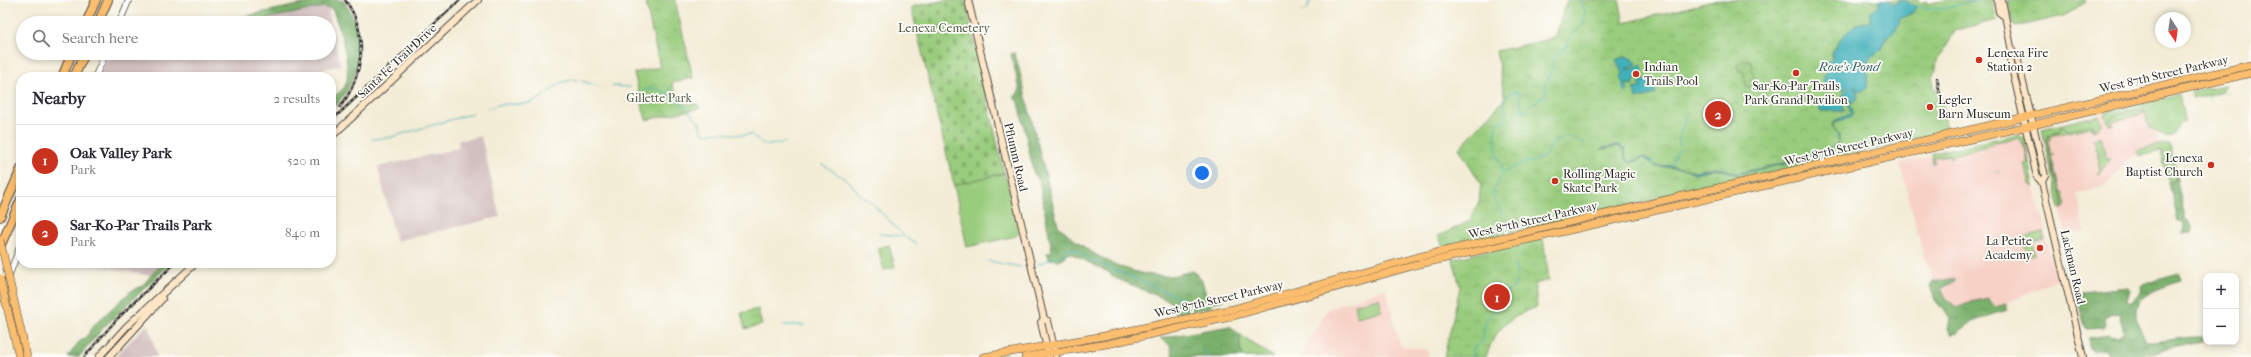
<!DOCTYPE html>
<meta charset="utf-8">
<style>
body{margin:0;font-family:"IM FELL French Canon",serif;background:#f2f2f3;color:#2b2b33}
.controls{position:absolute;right:12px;bottom:12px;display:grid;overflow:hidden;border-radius:8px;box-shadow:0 2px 6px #0003}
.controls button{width:36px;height:36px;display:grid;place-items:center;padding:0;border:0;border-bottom:1px solid #e1e1e2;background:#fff;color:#2b2b33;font:20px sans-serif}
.compass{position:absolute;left:2155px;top:12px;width:36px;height:36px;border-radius:50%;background:#fff;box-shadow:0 2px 6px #0003;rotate:167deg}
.you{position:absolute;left:1202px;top:173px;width:14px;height:14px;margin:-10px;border:3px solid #fff;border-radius:50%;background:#1a73e8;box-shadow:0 0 0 6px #1a73e833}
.badge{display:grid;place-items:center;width:26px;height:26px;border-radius:50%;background:#c8321e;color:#fff;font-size:13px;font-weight:700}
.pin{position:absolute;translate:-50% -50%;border:2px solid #fff;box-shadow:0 1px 4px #0006}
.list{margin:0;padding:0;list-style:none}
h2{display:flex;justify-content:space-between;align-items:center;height:52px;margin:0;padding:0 16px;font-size:17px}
h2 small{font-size:13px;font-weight:400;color:#7c7c81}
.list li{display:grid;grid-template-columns:26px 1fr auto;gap:12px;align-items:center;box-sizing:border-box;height:72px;padding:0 16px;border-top:1px solid #e1e1e2}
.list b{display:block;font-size:15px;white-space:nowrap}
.list p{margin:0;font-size:13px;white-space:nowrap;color:#7c7c81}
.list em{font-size:13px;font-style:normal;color:#7c7c81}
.icon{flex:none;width:22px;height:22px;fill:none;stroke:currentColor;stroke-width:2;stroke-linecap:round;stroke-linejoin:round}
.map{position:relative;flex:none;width:2251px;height:357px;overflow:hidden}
.search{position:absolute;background:#fff;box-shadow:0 2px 6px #0003;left:16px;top:16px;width:320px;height:44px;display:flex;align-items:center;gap:10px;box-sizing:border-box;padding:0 14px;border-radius:22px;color:#7c7c81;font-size:15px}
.panel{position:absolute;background:#fff;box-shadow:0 2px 6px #0003;left:16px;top:72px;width:320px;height:196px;border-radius:16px}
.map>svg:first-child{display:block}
</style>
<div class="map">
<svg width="2251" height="357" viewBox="0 0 2251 357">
<defs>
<pattern id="forest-crowns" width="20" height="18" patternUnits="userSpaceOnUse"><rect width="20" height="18" fill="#7ab06c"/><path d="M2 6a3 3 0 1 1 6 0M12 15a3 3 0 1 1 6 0" fill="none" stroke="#648f59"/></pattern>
<pattern id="cemetery-stones" width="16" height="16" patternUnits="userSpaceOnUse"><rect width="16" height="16" fill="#99cc7d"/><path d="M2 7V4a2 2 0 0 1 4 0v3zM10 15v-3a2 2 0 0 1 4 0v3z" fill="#84af6c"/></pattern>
<pattern id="park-crowns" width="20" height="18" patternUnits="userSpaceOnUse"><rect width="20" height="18" fill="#99cc7d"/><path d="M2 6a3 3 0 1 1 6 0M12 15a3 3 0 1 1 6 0" fill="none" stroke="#84af6c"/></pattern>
<pattern id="garden-furrows" width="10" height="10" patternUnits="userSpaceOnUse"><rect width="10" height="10" fill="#99cc7d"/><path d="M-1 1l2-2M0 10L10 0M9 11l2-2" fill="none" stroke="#84af6c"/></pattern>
</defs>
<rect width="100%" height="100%" fill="#fdfcf7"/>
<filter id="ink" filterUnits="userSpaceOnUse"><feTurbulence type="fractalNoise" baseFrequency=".025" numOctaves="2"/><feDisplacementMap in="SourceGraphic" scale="8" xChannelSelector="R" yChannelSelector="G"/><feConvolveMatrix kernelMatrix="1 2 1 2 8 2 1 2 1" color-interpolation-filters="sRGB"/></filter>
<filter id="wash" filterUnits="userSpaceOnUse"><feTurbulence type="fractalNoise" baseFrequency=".012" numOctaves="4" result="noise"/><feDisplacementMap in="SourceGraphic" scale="16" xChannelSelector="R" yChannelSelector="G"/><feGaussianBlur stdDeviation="0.9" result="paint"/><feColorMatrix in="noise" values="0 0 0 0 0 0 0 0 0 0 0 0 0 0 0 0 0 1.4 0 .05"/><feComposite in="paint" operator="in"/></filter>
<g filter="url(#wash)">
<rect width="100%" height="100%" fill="#f3ecd6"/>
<g fill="#f7d1c6">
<polygon points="2149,102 2161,151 2131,157 2105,187 2077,194 2085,232 2067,236 2042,136 2048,127"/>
<polygon points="2018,136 2024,142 2057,280 1957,326 1924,258 1900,163"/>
<polygon points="1386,288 1400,346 1428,350 1428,357 1300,357 1328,309"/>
</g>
<g fill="#d2bfbf">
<polygon points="327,3 340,65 295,77 99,77 109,53 329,53 329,23 235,23"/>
<polygon points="481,136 500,217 396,241 378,167 459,148 458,141"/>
<polygon points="86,263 164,263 151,276"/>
<polygon points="149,325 157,357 115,357 144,327"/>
</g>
<g fill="#99cc7d" stroke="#627c54">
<polygon points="2226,85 2223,91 2192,99 2191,91"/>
<polygon points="2179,94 2185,122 2181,122 2172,137 2165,137 2148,126 2143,103"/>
<path d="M2142 103 2144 112C2133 106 2117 116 2109 123V125L2105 114 2106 113Z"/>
<polygon points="2099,115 2101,124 2097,129 2092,125 2067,130 2065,126 2061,127 2060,131 2053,133 2047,137 2053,171 2063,199 2063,209 2060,209 2042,129"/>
<path d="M2018 134 2025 139 2034 187 2030 183 2024 164H2027C2028 155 2025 142 2017 138L1995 142 1991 145 1956 154 1951 158 1950 155 1934 157 1935 162 1933 163 1932 153Z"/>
<polygon points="2101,136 2106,158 2109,157 2110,160 2100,174 2098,173 2101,170 2094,139"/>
<polygon points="2162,144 2170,144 2176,176 2175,180 2169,183 2161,151 2139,156 2138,150"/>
<polygon points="1005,173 1019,233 1016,236 967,247 954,185"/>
<polygon points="889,245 895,267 884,270 878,248"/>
<polygon points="1379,298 1382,311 1357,317 1354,304"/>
<polygon points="1240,335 1241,335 1273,357 1243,357 1240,349"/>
</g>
<g fill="url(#forest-crowns)" stroke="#526e4c">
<path d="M322 0H343C369 36 362 81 331 110V98C336 95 342 91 345 86 353 70 339 25 332 9L323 7 247 23H228L236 21V18Z"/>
<path d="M1015 53 1058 225C1085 252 1124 275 1164 276 1173 277 1184 272 1194 271L1202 280 1206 295 1223 294V300L1211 303 1212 307 1177 314 1170 301 1115 278 1108 272 1070 253 1059 260 1049 259 1047 253 1052 251 1039 180 1034 175 1019 103 1014 98 1020 90 1011 54Z"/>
<polygon points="2176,176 2185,219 2192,226 2192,232 2183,233 2184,224 2178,221 2169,183 2175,180"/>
<polygon points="162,263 171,263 103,328 79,357 68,357 78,343 87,336 93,326 131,291 142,286"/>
<path d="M2179 273 2180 281C2140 294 2126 300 2146 342 2166 342 2184 336 2203 337V341L2171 347 2138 357H2111L2104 349 2092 351 2089 346 2088 339 2108 334 2118 337 2124 332 2119 313 2105 316 2106 326 2104 328 2086 329 2077 299 2081 292 2128 287 2130 290 2127 299 2130 302 2141 292 2142 286 2161 278Z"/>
<polygon points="1949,279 1955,279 1955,281 1941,289 1947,299 1957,308 1971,302 1988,298 1995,307 2006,304 2006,310 1972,322 1957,333 1951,334 1948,329 1950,318 1935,300 1930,286 1934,280 1935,282"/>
<polygon points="1230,326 1240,335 1240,349 1243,357 1173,357 1170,345 1160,338"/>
</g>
<polygon fill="url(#cemetery-stones)" stroke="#627c54" points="947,0 965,0 1004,173 954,185 911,7"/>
<g fill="url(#park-crowns)" stroke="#627c54">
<polygon points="645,0 675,0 693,78 672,83 674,89 687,104 697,104 700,108 646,120 634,73 660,67"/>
<polygon points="1567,0 1619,0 1624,23 1718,0 1917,0 1921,3 1926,1 1929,4 1944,0 1992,0 1997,20 1956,30 1937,60 1936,70 1932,76 1935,90 1938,90 1941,96 1947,132 1444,248 1438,236 1470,221 1479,201 1481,184 1459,148 1505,99 1496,51 1555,38"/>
<polygon points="2008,0 2085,0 2086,2 2063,16 2016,27 2013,25"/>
<polygon points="2044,233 2045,239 2032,242 2035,255 2031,256 2025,248 2022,238"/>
<path d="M1543 238 1549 280 1535 284 1537 307C1510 317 1495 328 1486 357H1444L1460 287 1453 259Z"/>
<polygon points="758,309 762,325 745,329 741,313"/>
</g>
<g fill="url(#garden-furrows)" stroke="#627c54">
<polygon points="1750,60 1756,86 1747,88 1743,71 1739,71 1737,63"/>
<polygon points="2137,110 2142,111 2144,113 2112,122 2113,125 2109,125 2109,121 2117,114"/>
<polygon points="2062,125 2067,130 2089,125 2097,129 2092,130 2091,127 2051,136 2051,140 2048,141 2051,154 2054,154 2051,156 2060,192 2063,192 2066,205 2063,209 2063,199 2056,180 2047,141 2050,134 2060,131"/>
<polygon points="1854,160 1844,164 1674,203 1685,199"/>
</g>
<g fill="#40b0ba" stroke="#366e72">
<path d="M1878 0H1887L1893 4 1904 0 1917 7 1910 15 1901 18 1897 28 1888 36 1882 49 1868 59 1867 88 1860 92 1854 86 1858 92V98L1851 103 1849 99C1849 104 1850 105 1852 109 1857 120 1840 119 1834 122L1833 126 1839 136 1837 145 1785 164 1738 174 1715 168 1695 173 1686 169 1655 166 1643 158 1631 163C1625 160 1625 156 1624 149L1618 146 1601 149 1618 145 1625 149 1626 158 1631 162 1643 157 1650 160 1655 166H1671L1696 171 1715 167 1739 173 1785 163 1837 145 1838 136 1832 125 1834 121 1851 114 1848 104 1849 98 1847 101 1843 97 1845 91 1849 87 1848 86 1843 90 1825 87 1823 83 1827 64 1832 59V52L1840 39 1856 24 1870 22V12L1880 5Z"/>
<polygon points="1625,56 1633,59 1637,64 1626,69 1633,69 1641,64 1643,71 1641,75 1637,76 1638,79 1635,79 1633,85 1626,84 1628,91 1624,92 1622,85 1625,84 1620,79 1623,73 1616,60"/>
<polygon points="1652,79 1656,94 1636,99 1634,89 1641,87 1639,82"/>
<polygon points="1820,100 1843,104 1844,111 1820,111"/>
</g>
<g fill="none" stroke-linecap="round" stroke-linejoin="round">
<g stroke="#40b0ba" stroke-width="1">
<polyline points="1916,7 1940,9 1953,7 1965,2 1982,0"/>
<polyline points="1302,12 1307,10 1310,0"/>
<polyline points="612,86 630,87"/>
<polyline points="669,87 672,96"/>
<path d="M643 90 656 88 676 98 699 122 702 132 708 134C722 129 735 138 751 134 766 148 766 146 785 142"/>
<polyline points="2226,93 2228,93"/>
<polyline points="2208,97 2210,97"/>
<path d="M487 109C501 101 515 106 530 103 545 99 555 82 570 80 579 78 590 85 600 86"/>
<polyline points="372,139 388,138 474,113"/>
<polyline points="1679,146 1680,132 1687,114"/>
<polyline points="1932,163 1933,163"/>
<polyline points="822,164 850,182 860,195 872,203 904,236 916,244"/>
<polyline points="1671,166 1678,149"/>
<polyline points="1997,171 1999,172"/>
<polyline points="1503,173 1524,162 1533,162 1545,156 1552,144 1564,138 1572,138 1585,143"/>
<path d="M1502 214 1492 194 1503 173 1497 153 1495 132 1497 124 1507 118 1503 99 1514 91 1519 93 1522 112 1547 94 1545 83C1552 77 1552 68 1552 59L1565 48 1572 36 1584 23 1585 11 1581 0"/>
<polyline points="879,234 904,236"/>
<polyline points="988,261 1021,267"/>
<polyline points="1038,264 1064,254 1069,249 1078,251 1089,259 1183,299"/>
<polyline points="784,325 804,325"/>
<polyline points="1203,349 1207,357"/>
<polyline points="1474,357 1473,348 1482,342 1486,320 1497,309 1507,292 1515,286 1517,278 1515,264"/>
</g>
</g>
</g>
<g filter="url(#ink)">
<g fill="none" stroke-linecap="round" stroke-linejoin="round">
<g stroke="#494845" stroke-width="7">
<g id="tertiary">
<polyline points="119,23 129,0"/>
<polyline points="95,77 106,53"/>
<polyline points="0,299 21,244"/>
</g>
</g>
<g stroke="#494845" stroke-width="8">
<g id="secondary">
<polyline points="968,0 1044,319"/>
<polyline points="1997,0 1999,12 2003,15"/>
<polyline points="2002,0 2012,52 2010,59 2037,177 2042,182 2083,357"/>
<polyline points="2012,52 2017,57 2045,176 2042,182"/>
<polyline points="331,137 478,0"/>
<polyline points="1044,319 1048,321 1056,357"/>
<polyline points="1044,319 1041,322 1049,357"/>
<polyline points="99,357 127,326 196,263"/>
<polyline points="109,357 162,299"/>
</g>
</g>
<g stroke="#494845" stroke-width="8">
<g id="primary">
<polyline points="983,357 1104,336 1233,309 1418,257 2251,65"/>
<polyline points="1025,357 1107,344 1230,317 1420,264 2033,125 2251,73"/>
</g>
</g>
<g stroke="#494845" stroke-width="10">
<g id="motorway">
<polyline points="86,23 96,0"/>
<polyline points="98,23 108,0"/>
<polyline points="62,77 72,53"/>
<polyline points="74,77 85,53"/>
<polyline points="0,217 21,169"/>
<polyline points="0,247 21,199"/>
</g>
</g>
<use href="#tertiary" stroke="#fff" stroke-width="5.5"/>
<use href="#secondary" stroke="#fde5c5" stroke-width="6"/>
<use href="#primary" stroke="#fbbd6e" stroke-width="7"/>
<use href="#motorway" stroke="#fbbd6e" stroke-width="8"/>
<g stroke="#2b2b2b" stroke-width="2.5">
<g id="rail">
<polyline points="1937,78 1940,95"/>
<path d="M340 107C364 76 369 32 345 0"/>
<polyline points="331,121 460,0"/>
<polyline points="84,357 117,319 175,263"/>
</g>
</g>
<use href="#rail" stroke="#fdfcf7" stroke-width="1" stroke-dasharray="3" stroke-linecap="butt"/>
<g stroke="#494845" stroke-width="8" stroke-linecap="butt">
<g id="primary-bridge">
<polyline points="0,240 27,357"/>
<polyline points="0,278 19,357"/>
</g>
</g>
<use href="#primary-bridge" stroke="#fbbd6e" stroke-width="7"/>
</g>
</g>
<g fill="#c8321e" stroke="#fdfcf7" stroke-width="1.5">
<circle cx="1979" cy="60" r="4"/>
<circle cx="1796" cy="73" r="4"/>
<circle cx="1636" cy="74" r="4"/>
<circle cx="1930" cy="107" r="4"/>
<circle cx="2211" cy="165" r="4"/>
<circle cx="1555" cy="181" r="4"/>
<circle cx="2040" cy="248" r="4"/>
</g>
<g text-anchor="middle" stroke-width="3.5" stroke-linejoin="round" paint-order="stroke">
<g font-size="12" fill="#4c5b44" stroke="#fdfcf7">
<text x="944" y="32">Lenexa Cemetery</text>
<text x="659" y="102">Gillette Park</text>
</g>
<g font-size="12" fill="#2b2b2b" stroke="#fdfcf7" text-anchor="start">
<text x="1987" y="57">Lenexa Fire<tspan x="1987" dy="14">Station 2</tspan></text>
<text x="1644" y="71">Indian<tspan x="1644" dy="14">Trails Pool</tspan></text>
<text x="1796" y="90" text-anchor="middle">Sar-Ko-Par Trails<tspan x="1796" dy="14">Park Grand Pavilion</tspan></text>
<text x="1938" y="104">Legler<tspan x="1938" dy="14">Barn Museum</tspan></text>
<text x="2203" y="162" text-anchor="end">Lenexa<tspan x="2203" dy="14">Baptist Church</tspan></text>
<text x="1563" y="178">Rolling Magic<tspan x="1563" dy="14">Skate Park</tspan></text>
<text x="2032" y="245" text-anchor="end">La Petite<tspan x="2032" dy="14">Academy</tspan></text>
</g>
<g font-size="12" fill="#2b2b2b" stroke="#fdfcf7">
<text transform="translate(397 61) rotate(-43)" y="4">Santa Fe Trail Drive</text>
<text transform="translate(2164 74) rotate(-13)" y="4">West 87th Street Parkway</text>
<text transform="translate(1849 147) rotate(-13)" y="4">West 87th Street Parkway</text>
<text transform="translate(1016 157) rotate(77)" y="4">Pflumm Road</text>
<text transform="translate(1533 220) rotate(-13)" y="4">West 87th Street Parkway</text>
<text transform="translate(2073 267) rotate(77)" y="4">Lackman Road</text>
<text transform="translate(1219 299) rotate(-13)" y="4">West 87th Street Parkway</text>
</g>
<g font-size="13" font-style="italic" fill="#336064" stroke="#fdfcf7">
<text x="1849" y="71">Rose's Pond</text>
</g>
</g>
</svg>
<div class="controls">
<button>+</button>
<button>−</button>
</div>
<svg class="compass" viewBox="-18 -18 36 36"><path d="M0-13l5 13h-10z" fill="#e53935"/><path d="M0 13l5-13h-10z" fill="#7c7c81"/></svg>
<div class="you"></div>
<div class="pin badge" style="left:1497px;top:297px">1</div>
<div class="pin badge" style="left:1718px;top:114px">2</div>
<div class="search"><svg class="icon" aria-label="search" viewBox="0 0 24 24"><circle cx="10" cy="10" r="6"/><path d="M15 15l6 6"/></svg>Search here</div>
<section class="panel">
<h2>Nearby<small>2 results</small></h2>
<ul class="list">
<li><span class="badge">1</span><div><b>Oak Valley Park</b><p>Park</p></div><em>520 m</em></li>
<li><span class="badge">2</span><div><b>Sar-Ko-Par Trails Park</b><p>Park</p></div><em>840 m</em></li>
</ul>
</section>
</div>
